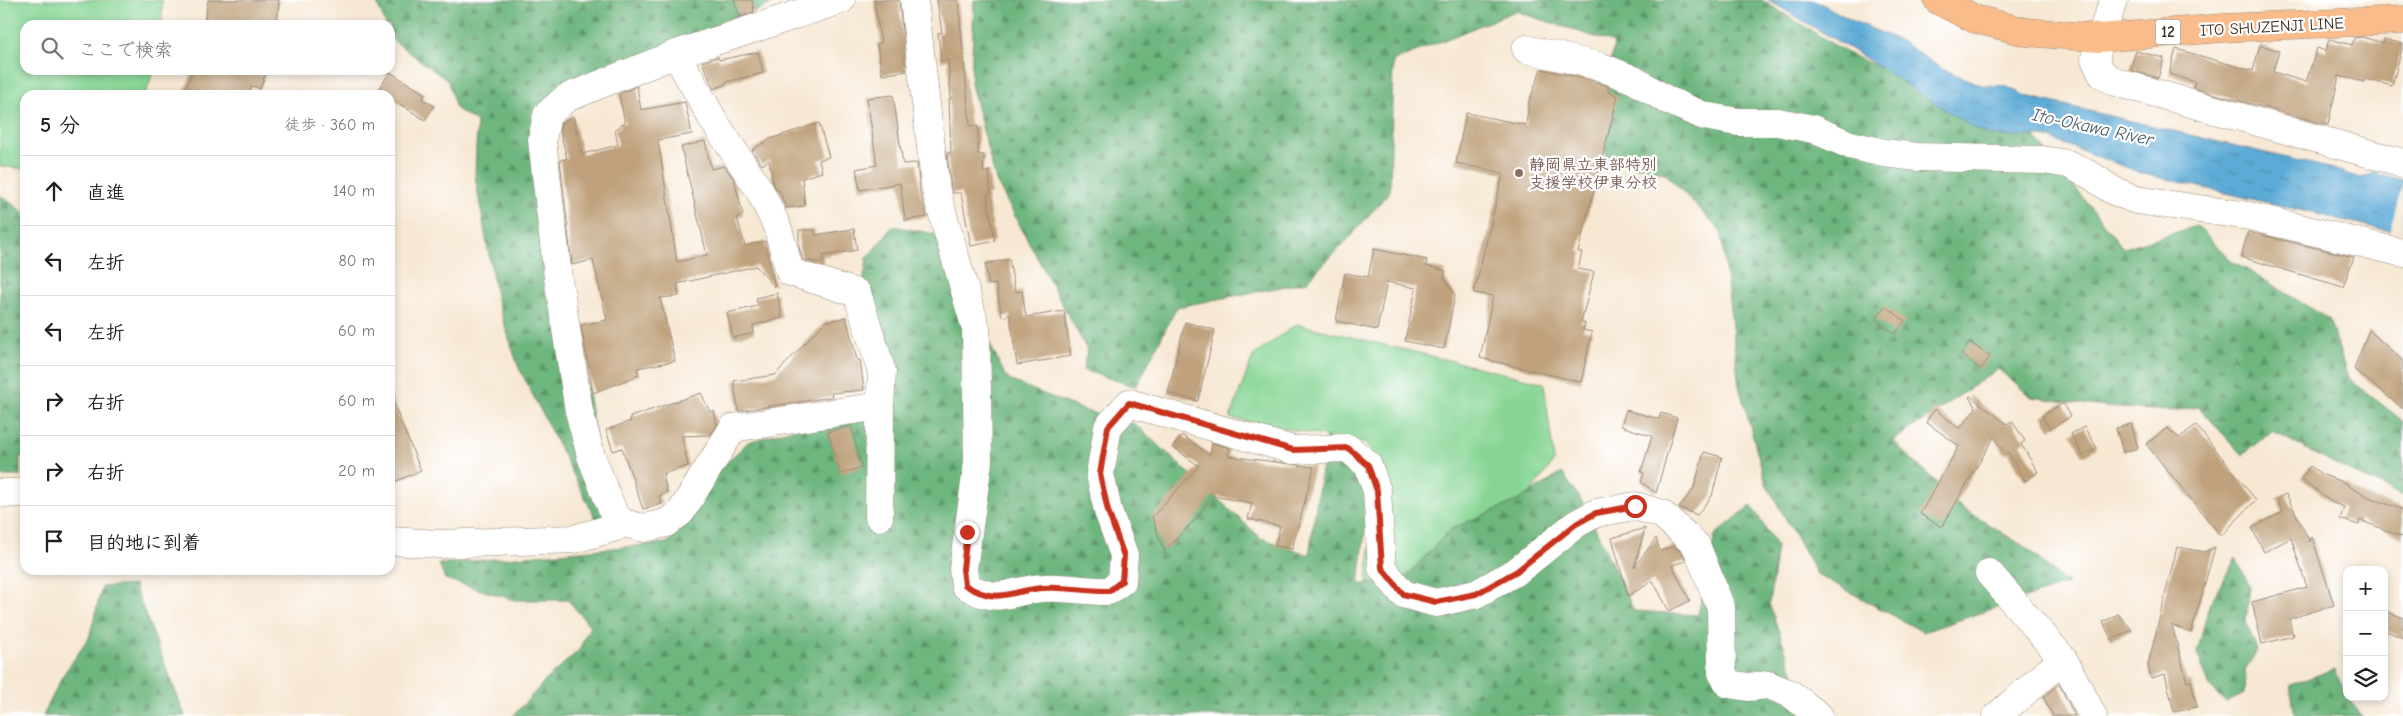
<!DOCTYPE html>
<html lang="ja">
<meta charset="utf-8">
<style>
body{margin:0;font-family:"Comic Neue","Klee One",sans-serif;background:#f6f6f6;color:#202124}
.controls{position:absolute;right:15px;bottom:15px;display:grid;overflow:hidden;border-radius:10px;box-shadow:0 2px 8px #0003}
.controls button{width:45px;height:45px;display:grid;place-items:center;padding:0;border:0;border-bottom:1px solid #e0e0e0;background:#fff;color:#202124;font:25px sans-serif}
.stop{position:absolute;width:15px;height:15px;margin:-11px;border:4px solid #c8321e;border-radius:50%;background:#fff}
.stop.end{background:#c8321e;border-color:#fff;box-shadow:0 1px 5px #0008}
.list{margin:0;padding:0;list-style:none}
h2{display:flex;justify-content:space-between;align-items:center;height:65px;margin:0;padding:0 20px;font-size:21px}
h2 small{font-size:16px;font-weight:400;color:#757577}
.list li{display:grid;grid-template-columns:32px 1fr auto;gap:15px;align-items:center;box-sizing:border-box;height:70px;padding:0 20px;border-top:1px solid #e0e0e0}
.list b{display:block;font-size:19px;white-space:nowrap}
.list em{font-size:16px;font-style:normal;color:#757577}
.icon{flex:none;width:28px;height:28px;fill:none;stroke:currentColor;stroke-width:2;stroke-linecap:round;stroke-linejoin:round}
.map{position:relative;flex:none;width:2403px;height:716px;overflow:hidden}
.search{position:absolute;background:#fff;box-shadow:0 2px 8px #0003;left:20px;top:20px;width:375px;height:55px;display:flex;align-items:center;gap:12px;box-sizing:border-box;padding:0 18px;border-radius:15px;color:#757577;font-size:19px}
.panel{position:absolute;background:#fff;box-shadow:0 2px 8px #0003;left:20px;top:90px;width:375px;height:485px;border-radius:15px}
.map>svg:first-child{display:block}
</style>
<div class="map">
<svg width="2403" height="716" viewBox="0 0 2403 716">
<defs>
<pattern id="forest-firs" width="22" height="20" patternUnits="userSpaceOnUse" patternTransform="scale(1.25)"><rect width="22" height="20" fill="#6db67e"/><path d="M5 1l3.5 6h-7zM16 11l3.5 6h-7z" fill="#5b9467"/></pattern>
<pattern id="water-ripples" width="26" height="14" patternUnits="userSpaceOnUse" patternTransform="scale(1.25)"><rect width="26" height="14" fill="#5caad6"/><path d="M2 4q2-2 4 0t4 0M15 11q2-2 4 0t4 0" fill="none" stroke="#4d8bad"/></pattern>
</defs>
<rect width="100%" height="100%" fill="#fff"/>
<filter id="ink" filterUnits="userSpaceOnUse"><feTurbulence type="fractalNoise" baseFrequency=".02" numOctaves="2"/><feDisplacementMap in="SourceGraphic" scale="10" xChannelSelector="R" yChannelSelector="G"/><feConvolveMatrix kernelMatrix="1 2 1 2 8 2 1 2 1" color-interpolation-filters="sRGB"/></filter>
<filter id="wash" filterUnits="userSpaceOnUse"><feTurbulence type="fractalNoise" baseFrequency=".0096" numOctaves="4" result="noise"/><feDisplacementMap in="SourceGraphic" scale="20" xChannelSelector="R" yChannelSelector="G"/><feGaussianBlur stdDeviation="1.12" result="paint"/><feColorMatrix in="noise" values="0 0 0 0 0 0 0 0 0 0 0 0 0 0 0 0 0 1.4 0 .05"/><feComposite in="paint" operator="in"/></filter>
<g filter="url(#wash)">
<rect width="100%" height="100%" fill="#f7e8d4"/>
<g fill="#87d594" stroke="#618059">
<polygon points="0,0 162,0 162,25 25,25 25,70 154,70 145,95 25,95 25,169 0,166"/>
<polygon points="1297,324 1544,383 1554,461 1528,496 1451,529 1398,585 1367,583 1371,536 1390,495 1366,444 1230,418 1253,356"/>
</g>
<g fill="url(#forest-firs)" stroke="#54704e">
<polygon points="376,0 777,0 763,8 562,92 540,111 609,517 599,525 518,366 497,301 475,176 477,122 456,109 448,81 394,41 390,33 390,25 386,25"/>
<polygon points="974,0 1762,0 1847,53 2035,137 2123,248 2197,226 2231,260 2329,319 2348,378 2403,421 2403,496 2341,467 2272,431 2242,455 2199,407 2171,411 2104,407 2031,397 1998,369 1893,441 1964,509 2025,547 2068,584 1923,632 1817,574 1766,484 1739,386 1721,232 1665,173 1607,159 1600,120 1614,43 1515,11 1393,61 1390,191 1351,236 1306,282 1177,307 1136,387 1083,370 1087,350 996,181 971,84"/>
<polygon points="0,195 25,213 25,457 20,456 20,476 0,476"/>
<polygon points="893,226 935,234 1005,375 1011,381 1086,411 1135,424 1261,538 1309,555 1326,436 1390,495 1365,531 1359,584 1401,583 1451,529 1519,500 1562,473 1584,504 1634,611 1698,615 1715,535 1751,505 1777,547 1769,604 1795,677 1832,716 513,716 546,680 579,650 590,626 568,600 514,600 445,579 439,564 668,543 713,476 748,442 796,428 888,386 887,336 863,284 867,258"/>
<polygon points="2236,558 2250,587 2246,622 2257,650 2245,671 2244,694 2226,703 2210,687 2197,653 2209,605"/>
<polygon points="134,585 185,716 43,716 63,675 89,638 102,587"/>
<polygon points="2335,669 2347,697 2362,716 2295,716 2290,685"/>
</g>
<polygon fill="url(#water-ripples)" stroke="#4c6a7a" points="1768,0 1815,0 1851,20 1901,41 1942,69 1981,85 2005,86 2026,96 2333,169 2360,178 2375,173 2403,180 2403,234 2144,174 2043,136 1992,136 1972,127 1859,54"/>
<polygon fill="#f7e8d4" points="2403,183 2403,236 2389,233"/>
<g id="blocks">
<g fill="#bfa27d">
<polygon points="208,0 279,0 277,25 204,25"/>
<polygon points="734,0 752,0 754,12 740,17"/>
<polygon points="874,0 899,0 906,71 882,75 877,44 881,43"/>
<polygon points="937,0 958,0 970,126 978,126 978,154 984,155 983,172 989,171 991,194 987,195 995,241 971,246 961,193 953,193 951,188 947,153 951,153 949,98 951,98 948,60 941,61 938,33 942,33"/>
<polygon points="2362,37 2383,43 2384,39 2403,44 2392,86 2365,79 2364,82 2339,76 2328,125 2193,88 2195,82 2169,74 2176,49 2253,71 2260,45 2279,51 2273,72 2306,82 2317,48 2326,51 2329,39 2352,45 2354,38"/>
<polygon points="2136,51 2164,58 2158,78 2130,70"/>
<polygon points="758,52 763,73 726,82 726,84 714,89 702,62 718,57 719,60"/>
<polygon points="1541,69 1594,81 1608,86 1608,91 1618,96 1578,252 1582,252 1578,269 1594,272 1581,322 1585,323 1583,330 1592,332 1581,382 1480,358 1493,296 1474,293 1503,173 1456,163 1466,113 1526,125 1529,102"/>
<polygon points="193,70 267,70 260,89 252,86 248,95 183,95"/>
<polygon points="390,72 425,94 422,99 434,106 425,120 390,98 390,95 378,90"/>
<polygon points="637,86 641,110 685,102 692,134 658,140 677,262 707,255 681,147 705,141 711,169 724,166 734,179 743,215 737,217 745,246 765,241 775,287 756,266 677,284 679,296 660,298 675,361 637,368 639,375 593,393 581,325 607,320 593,260 572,265 560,160 567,159 560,130 561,123 573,116 582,154 618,145 615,129 620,127 620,124 625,123 619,94"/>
<polygon points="893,95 903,164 917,163 920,193 927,217 905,220 900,183 860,190 856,169 877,165 867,98"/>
<polygon points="819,123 829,157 819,160 822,172 802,178 805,206 786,208 779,190 777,190 773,183 769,160 762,165 752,150 770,139"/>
<polygon points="854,229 857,250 823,256 823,263 803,260 799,247 799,230 815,230 815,235"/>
<polygon points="2248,232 2354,257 2343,287 2241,257"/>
<polygon points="1374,249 1427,260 1426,266 1446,271 1444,277 1455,295 1444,349 1405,341 1416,288 1387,282 1377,330 1336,321 1345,273 1368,277"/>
<polygon points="1009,259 1015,292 1022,291 1026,317 1064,311 1071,356 1017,365 1010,315 1002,317 996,284 989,285 985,264"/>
<polygon points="777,293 782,318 753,325 754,333 733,338 727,313 758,306 756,298"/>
<polygon points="1885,306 1905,321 1895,334 1876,319"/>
<polygon points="846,317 857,360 860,360 864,390 831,393 832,397 738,411 734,381 775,375 825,322"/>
<polygon points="1185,322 1215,330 1198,401 1168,393"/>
<polygon points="2369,330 2403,361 2403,409 2354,369"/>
<polygon points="1970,342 1990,357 1981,369 1961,354"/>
<polygon points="701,393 710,412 714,411 717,425 710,435 682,436 688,466 663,474 667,492 659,496 662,504 643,509 622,448 613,451 606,430 631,421 630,417"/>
<polygon points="390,395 421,471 394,482 390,473"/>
<polygon points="1970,396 2007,424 2012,421 2025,441 2021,444 2038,472 2025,481 2008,452 2005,454 1994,437 1942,527 1920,514 1959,446 1926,422 1935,409 1960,429 1976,408 1969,397"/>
<polygon points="2063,403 2071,416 2050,429 2042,416"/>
<polygon points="1626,410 1659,419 1661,413 1677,418 1656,493 1641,482 1644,473 1641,472 1652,436 1621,426"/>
<polygon points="2131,424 2138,448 2123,452 2116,428"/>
<polygon points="2196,425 2256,500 2221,536 2146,444 2167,428 2179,438"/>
<polygon points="851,426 862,467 840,474 828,432"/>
<polygon points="2084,427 2097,448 2083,456 2071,434"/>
<polygon points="1182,435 1210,455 1212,443 1230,448 1228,456 1314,467 1292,549 1275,546 1280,526 1248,519 1252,503 1212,496 1196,519 1164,551 1152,517 1199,466 1173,447"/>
<polygon points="1704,452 1722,457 1712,496 1697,515 1679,508 1694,488"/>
<polygon points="2310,466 2321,474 2348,484 2348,486 2369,497 2403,510 2403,537 2360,520 2359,525 2340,519 2344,507 2331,502 2301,478"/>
<polygon points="2286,494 2310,542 2312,537 2334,605 2289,619 2293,636 2262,644 2252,602 2307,587 2291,538 2264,552 2252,528 2282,512 2277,498"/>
<polygon points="1645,528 1634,568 1656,538 1660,551 1674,546 1683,554 1686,561 1672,565 1690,601 1669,611 1653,581 1628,596 1612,538"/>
<polygon points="2177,547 2205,552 2215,547 2191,633 2172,625 2187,682 2191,681 2197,707 2174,712 2165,674 2151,678 2148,665"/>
<polygon points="2384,610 2403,618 2403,638 2384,630"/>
<polygon points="2118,614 2132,630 2112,640 2103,622"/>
<polygon points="2059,684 2075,716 2053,716 2043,697"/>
</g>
</g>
</g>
<g filter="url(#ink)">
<use href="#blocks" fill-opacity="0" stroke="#998979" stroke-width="1"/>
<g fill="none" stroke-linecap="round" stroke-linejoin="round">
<g stroke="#998979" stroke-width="29">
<g id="minor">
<polyline points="841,0 676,54 566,98 547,115 542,140 558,278 579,411 591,456 614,514 623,523 644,528 666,523 681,512 733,428 880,406"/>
<path d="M914 0 936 191 976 329 978 462 963 569 965 585C999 606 1010 590 1043 588 1065 586 1087 592 1109 591L1122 581 1124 555 1108 511 1100 474 1108 427 1129 403 1293 450 1348 448 1368 465 1377 491 1382 568 1403 594 1436 603 1476 594 1517 571 1576 524 1596 513 1635 506 1662 514 1696 545 1721 608 1722 673 1729 684 1748 687 1768 685 1791 694 1819 716"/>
<polyline points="2114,0 2100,38 2095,59 2102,74 2116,82 2403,163"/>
<polyline points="1526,49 1599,66 1634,80 1667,100 1704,116 1738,122 1778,122 1813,129 1850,145 1884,153 1918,157 2043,160 2068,164 2092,176 2112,190 2136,200 2249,216 2403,253"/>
<polyline points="676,54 715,123 760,191 777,226 790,272 857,293 882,372 880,406 879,517"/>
<polyline points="0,493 25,493"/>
<polyline points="390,541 439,544 574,539 616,527"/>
<polyline points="1989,573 2063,659 2093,716"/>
<polyline points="1997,716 2063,659"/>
</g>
</g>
<g stroke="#998979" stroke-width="29">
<polyline id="major" points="1938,0 1975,19 2026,32 2100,38 2223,28 2403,20"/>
</g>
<use href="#minor" stroke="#fff" stroke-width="28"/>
<use href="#major" stroke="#f9bc8a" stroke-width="28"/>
</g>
</g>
<g fill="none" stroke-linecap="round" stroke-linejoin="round" filter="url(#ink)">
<path stroke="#c8321e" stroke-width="6" d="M967 532 963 569 965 585C999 606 1010 590 1043 588 1065 586 1087 592 1109 591L1122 581 1124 556 1108 511 1100 474 1108 427 1129 403 1293 450 1348 448 1368 465 1377 491 1382 568 1403 594 1436 602 1476 594 1517 571 1576 524 1596 513 1635 506"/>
</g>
<circle fill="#8d6e63" stroke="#fff" stroke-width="2" cx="1519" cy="173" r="5"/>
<g text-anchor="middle" stroke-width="4.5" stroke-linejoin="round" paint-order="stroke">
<rect fill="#fff" stroke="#766a62" stroke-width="1" x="2155.5" y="19.5" width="25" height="25" rx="4"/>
<g font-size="15" font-weight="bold" fill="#3b2a1e">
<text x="2168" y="37">12</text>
</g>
<g font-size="16" fill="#3b2a1e" stroke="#fff">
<text transform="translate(2272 26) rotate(-3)" y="6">ITO SHUZENJI LINE</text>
</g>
<g font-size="16" font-weight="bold" fill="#785e54" stroke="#fff" text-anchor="start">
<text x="1529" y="170">静岡県立東部特別<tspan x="1529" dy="18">支援学校伊東分校</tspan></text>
</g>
<g font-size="18" font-style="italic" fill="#485d68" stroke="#fff">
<text transform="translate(2093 127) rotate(12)" y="6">Ito-Okawa River</text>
</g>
</g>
</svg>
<div class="controls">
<button>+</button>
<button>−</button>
<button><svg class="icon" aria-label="layers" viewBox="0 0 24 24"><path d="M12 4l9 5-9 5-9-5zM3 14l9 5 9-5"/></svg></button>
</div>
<div class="stop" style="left:1635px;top:506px"></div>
<div class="stop end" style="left:967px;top:532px"></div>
<div class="search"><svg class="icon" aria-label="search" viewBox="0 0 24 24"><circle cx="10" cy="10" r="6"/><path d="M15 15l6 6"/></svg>ここで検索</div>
<section class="panel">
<h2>5 分<small>徒歩 · 360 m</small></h2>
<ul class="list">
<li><svg class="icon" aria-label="ahead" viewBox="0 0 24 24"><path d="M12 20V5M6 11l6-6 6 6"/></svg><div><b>直進</b></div><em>140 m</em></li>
<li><svg class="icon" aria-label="left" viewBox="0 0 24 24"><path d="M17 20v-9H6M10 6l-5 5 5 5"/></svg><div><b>左折</b></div><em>80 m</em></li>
<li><svg class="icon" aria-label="left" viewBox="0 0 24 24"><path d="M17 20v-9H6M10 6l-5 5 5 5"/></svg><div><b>左折</b></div><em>60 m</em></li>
<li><svg class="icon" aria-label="right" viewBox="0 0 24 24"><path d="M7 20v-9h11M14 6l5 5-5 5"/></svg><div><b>右折</b></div><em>60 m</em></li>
<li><svg class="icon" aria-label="right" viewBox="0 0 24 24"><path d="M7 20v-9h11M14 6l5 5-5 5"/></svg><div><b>右折</b></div><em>20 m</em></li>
<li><svg class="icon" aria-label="arrive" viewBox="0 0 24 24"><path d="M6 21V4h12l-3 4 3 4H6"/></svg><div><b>目的地に到着</b></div></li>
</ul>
</section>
</div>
